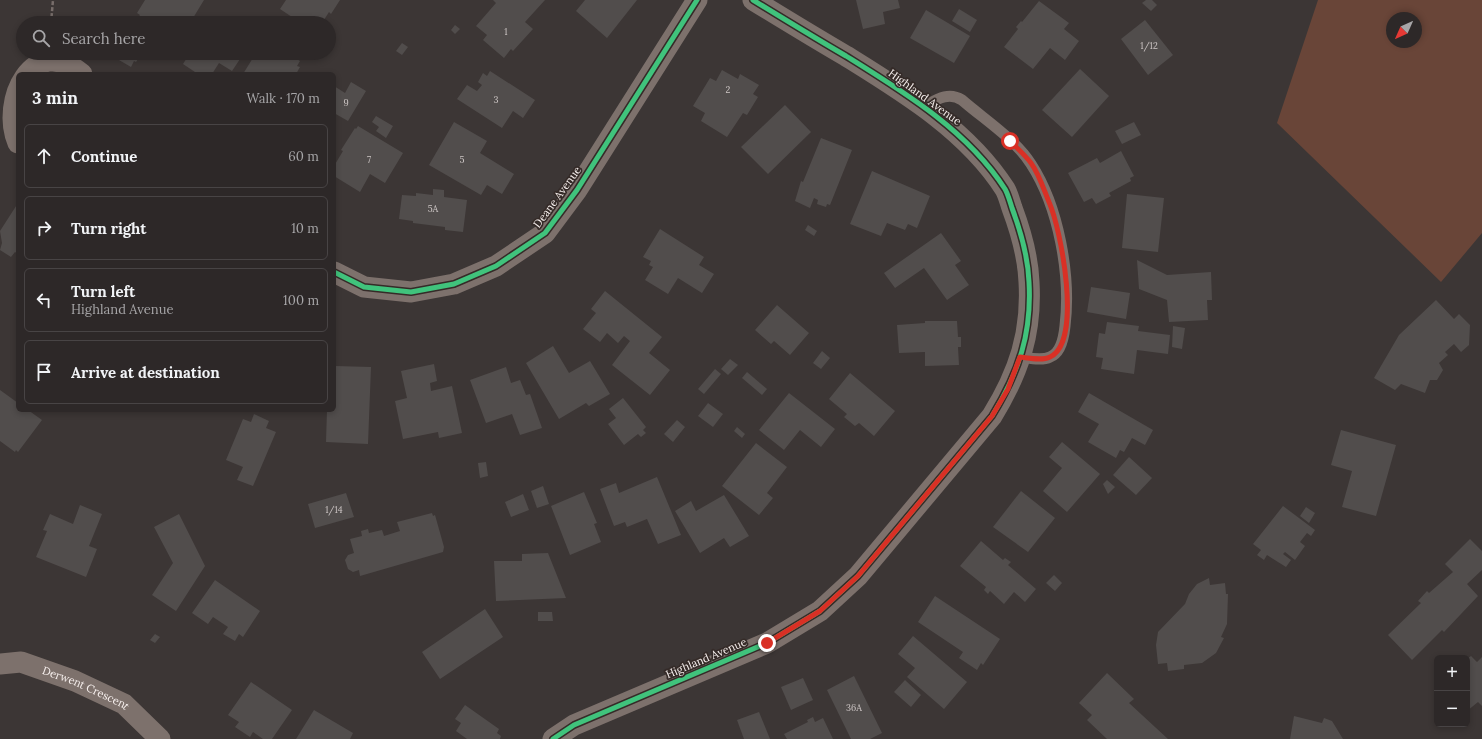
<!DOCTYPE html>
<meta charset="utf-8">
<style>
body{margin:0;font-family:Lora,serif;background:#353030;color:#f1f3f6}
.controls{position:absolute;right:12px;bottom:12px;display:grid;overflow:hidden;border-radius:6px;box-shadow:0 2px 6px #0003}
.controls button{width:36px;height:36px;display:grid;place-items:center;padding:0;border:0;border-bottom:1px solid #484445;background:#2d2828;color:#f1f3f6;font:20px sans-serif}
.compass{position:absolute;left:1386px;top:12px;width:36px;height:36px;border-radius:50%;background:#2d2828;box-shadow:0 2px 6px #0003;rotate:225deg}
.stop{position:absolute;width:12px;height:12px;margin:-9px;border:3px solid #d93025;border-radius:50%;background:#fff}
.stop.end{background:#d93025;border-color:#fff;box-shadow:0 1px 4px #0008}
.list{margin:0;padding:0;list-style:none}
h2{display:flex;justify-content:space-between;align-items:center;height:52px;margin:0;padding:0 16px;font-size:17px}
h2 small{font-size:13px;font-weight:400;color:#a7a6a8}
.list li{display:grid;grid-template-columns:26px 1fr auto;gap:12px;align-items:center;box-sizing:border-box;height:64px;margin:0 8px 8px;padding:0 8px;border:1px solid #484445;border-radius:6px}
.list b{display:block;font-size:15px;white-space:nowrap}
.list p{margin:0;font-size:13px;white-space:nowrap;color:#a7a6a8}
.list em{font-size:13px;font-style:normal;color:#a7a6a8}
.icon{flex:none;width:22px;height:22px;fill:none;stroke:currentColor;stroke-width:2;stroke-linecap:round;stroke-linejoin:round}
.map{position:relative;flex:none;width:1482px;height:739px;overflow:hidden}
.search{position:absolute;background:#2d2828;box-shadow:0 2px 6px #0003;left:16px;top:16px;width:320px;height:44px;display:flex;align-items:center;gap:10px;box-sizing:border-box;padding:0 14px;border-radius:22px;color:#a7a6a8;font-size:15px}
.panel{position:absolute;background:#2d2828;box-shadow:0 2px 6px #0003;left:16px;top:72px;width:320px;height:340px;border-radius:6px}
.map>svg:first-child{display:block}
</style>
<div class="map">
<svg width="1482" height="739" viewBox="0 0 1482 739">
<rect width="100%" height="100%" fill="#3c3635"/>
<path fill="#694538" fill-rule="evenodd" d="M1318 0H1482V233L1441 282 1277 123ZM1392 18H1416V42H1392Z"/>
<g fill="#514d4c">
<polygon points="145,0 204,0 190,23 135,23 140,15 137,13"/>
<polygon points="286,0 340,0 331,14 329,12 322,23 301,23 280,9"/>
<polygon points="493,0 545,0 525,22 533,29 513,51 511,49 504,58 483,40 487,35 476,26 496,3"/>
<polygon points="585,0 637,0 607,38 576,11"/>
<polygon points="856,0 898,0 900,8 883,12 885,24 863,29"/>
<polygon points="1146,0 1152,0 1157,5 1151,11 1142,3"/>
<polygon points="1039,1 1069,23 1064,29 1079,41 1065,60 1050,48 1033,69 1004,47 1018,29 1016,27 1021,21 1022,22"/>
<polygon points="959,9 977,20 970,32 952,21"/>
<polygon points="926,10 970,36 954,63 910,38"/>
<polygon points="1145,20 1173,55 1148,75 1121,39"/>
<polygon points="455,25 460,29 455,34 451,30"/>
<polygon points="402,43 408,47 402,55 396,51"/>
<polygon points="123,53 142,53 136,62 134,61 131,67 119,60"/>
<polygon points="190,53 244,53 232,71 219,63 212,74 198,74 183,64"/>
<polygon points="256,53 287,53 300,61 297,66 300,67 296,74 243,74"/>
<polygon points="1080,69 1109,96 1072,137 1042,110"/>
<polygon points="722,70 738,79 740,74 759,85 753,94 758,97 747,115 743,113 727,137 701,121 705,113 693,106 710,78 716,81"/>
<polygon points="490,71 535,100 523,118 513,111 502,128 457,99 467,85 477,91 482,85 478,82 483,73 487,76"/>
<polygon points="351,82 366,91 348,121 334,113 334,86 345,93"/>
<polygon points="785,105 811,132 768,174 741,147"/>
<polygon points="376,116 393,126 386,138 376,131 379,127 372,122"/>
<polygon points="454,122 487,141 480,153 514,174 502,194 487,185 481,195 429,165"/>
<polygon points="1134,122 1141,135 1122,144 1115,131"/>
<polygon points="358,126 403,153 385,183 370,174 360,192 334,176 334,166 343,151 341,150 355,128 356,129"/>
<polygon points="821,138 852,150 830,205 827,204 826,207 817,204 818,200 814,198 810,208 795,201 801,181 803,182"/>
<polygon points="1121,151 1134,176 1130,178 1131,181 1109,193 1111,196 1096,204 1092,198 1084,202 1068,173 1097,158 1100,163"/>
<polygon points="872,171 930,196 917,228 908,224 905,230 887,223 881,236 850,224"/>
<polygon points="433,189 444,190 444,197 467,200 463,232 445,230 445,227 413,223 413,221 399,219 402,195 416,196 416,193 433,195"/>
<polygon points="1127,194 1164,198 1158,252 1122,248"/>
<polygon points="18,203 18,254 15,252 11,257 0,250 2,243 0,231"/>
<polygon points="808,225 817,231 814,236 805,230"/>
<polygon points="660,229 704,257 699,265 714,274 702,293 678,278 668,294 645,280 653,267 649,265 651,261 643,257"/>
<polygon points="941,233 961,261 955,265 969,285 947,300 924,268 895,288 884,273"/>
<polygon points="1137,260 1167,275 1211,272 1212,300 1207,300 1208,320 1169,322 1167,300 1139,289"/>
<polygon points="1091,287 1130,293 1126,319 1087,312"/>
<polygon points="605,291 662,337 649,353 670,370 650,395 612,365 630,341 624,336 618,343 607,333 600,342 583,329 596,313 591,309"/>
<polygon points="1436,300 1454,319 1459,314 1470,325 1469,345 1461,352 1454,344 1445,352 1448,355 1439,363 1443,370 1437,380 1430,380 1425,393 1401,384 1395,390 1374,378 1399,335"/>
<polygon points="777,305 809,333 790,355 774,341 771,344 755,330"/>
<polygon points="925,321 957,321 958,337 961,337 961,347 958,347 959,365 925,366 925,352 899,353 897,325 925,323"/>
<polygon points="1107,322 1139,326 1138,331 1170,335 1168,354 1137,350 1134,374 1101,369 1103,358 1096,357 1099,333 1105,334"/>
<polygon points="1173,326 1185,328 1182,349 1172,347"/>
<polygon points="553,346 569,373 590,361 610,394 589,406 586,403 559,419 526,363"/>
<polygon points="822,351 830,358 821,369 813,363"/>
<polygon points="730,359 738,365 728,375 721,369"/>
<polygon points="434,364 437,381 430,383 431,391 452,386 462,433 439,438 438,432 403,439 395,401 407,398 401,371"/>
<polygon points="335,366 371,367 368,444 326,442 327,410 334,410"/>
<polygon points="506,367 511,383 520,380 526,395 530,394 542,428 520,435 512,414 486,423 470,380"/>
<polygon points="715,369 721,374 704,394 698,389"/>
<polygon points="747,372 767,389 762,395 742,378"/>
<polygon points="850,373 895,411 874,436 859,423 855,426 844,417 847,414 829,399"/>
<polygon points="0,390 18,403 18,410 28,410 42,420 18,452 16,450 15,452 0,441"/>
<polygon points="789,393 835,429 821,447 800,430 784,450 759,430"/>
<polygon points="1089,393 1153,430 1145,445 1132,438 1124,452 1120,450 1116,458 1088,442 1099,424 1078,412"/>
<polygon points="623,398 646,427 643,430 646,433 641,437 638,434 624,445 608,424 616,418 609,409"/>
<polygon points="708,403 723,414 713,427 698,416"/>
<polygon points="254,414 269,421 266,428 276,432 253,486 237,480 243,467 226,460 243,419 251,422"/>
<polygon points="677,420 685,427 673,442 664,434"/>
<polygon points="737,427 745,434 742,438 734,431"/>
<polygon points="1341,430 1396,445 1376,516 1342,507 1352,471 1331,465"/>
<polygon points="1062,442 1100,474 1067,512 1043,491 1062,468 1049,457"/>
<polygon points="756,443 787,467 767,493 773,498 759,515 722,486"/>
<polygon points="1129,457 1152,478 1136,495 1113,475"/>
<polygon points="486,462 488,476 480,478 478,463"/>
<polygon points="657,477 681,535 658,544 647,519 627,527 625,522 614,526 600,489 616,483 619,493"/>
<polygon points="1107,480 1115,487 1108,494 1103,484"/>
<polygon points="543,486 549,504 537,508 531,491"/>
<polygon points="1021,491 1055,518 1028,552 993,527"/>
<polygon points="584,492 597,523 594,524 601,542 570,555 551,506"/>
<polygon points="346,493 354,517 315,528 308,504"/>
<polygon points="523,494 529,510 511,517 505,502"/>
<polygon points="724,495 749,536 730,547 724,538 700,553 675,511 691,501 696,511"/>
<polygon points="80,505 102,514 89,546 97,549 86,577 36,557 47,531 43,530 50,514 73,524"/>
<polygon points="1283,506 1315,530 1311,536 1307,533 1300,542 1305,546 1295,560 1285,552 1283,554 1291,560 1286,567 1267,555 1264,560 1257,555 1261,550 1253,544"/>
<polygon points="1306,507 1315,513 1309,523 1300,516"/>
<polygon points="432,513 433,516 435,515 444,547 443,552 360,576 359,570 353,572 348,569 345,560 348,555 354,553 350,539 362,536 361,531 368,529 369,533 382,530 384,536 400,531 397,522"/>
<polygon points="179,514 205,566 176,611 152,595 173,563 154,527"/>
<polygon points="1470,539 1482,551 1482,570 1467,584 1478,596 1444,632 1442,630 1412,660 1388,635 1421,603 1418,601 1427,591 1429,593 1453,572 1445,564"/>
<polygon points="981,541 1003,560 1005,558 1011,562 1008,565 1036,589 1025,602 1014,592 1004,604 990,591 988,594 984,590 986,587 960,566"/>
<polygon points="548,553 566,598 496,601 494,561 522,561 522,554"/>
<polygon points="1054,575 1062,583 1055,591 1046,583"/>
<polygon points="1209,578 1210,585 1225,583 1226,594 1228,594 1227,624 1221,637 1224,638 1216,653 1202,663 1184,665 1184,669 1168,671 1167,663 1158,664 1156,645 1158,632 1185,604 1189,594 1197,584"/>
<polygon points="215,580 260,611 243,637 239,634 235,641 223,634 228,627 213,617 208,624 192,613"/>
<polygon points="935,596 1000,639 983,665 981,663 977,670 959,658 963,652 918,622"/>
<polygon points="485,609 503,637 440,679 422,652"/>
<polygon points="538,612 552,612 553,621 538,621"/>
<polygon points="155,634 160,637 155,643 150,640"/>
<polygon points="913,636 967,682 944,709 907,677 915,668 898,654"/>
<polygon points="1471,656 1477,662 1482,657 1482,706 1478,702 1467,711 1467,659"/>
<polygon points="1107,673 1134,699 1129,703 1168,739 1107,739 1087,720 1092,715 1079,703"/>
<polygon points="854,676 882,733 870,739 851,739 827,690"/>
<polygon points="803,678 813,700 791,710 781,687"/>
<polygon points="905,680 921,695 911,707 894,692"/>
<polygon points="251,682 292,710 272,739 263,739 253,732 250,737 235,727 239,722 228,715"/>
<polygon points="465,705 499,729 497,733 501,736 500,739 467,739 456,731 461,723 455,719"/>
<polygon points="314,710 353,733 350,739 296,739"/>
<polygon points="759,712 770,739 744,739 737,720"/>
<polygon points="1294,716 1322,723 1324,718 1332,721 1343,739 1290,739"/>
<polygon points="813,717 815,722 823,718 833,739 787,739 784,734 808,722 807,720"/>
</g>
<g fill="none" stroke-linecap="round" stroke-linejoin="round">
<polyline stroke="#776d6a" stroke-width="2.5" stroke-dasharray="4 2" stroke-linecap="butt" points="51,23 53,0"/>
<path stroke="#7d716c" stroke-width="11" d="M923 107C936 100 948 91 962 100 985 120 1015 139 1031 164 1059 207 1071 276 1065 326 1064 336 1061 353 1050 357 1042 361 1029 358 1020 357"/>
<g stroke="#7d716c" stroke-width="21">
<path d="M18 143C0 101 33 32 82 74"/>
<polyline points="334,272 364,287 411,292 454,284 496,266 545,233 577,190 697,0"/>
<path id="s1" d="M0 664 21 662 75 681 124 704 160 739"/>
<path d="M553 739 574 725 767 643 820 611 858 576 992 416C1019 372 1032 333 1029 282 1028 256 1021 232 1012 208 1010 202 1008 194 1005 189 967 130 904 92 846 56 815 38 784 19 753 0"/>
</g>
<g stroke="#352b28" stroke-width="8">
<g id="cycleway">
<polyline points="334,272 364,287 411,292 454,284 496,266 545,233 577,190 697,0"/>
<path d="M553 739 574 725 767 643 820 611 858 576 992 416C1019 372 1032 333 1029 282 1028 256 1021 232 1012 208 1010 202 1008 194 1005 189 967 130 904 92 846 56 815 38 784 19 753 0"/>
</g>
</g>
<use href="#cycleway" stroke="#40c37c" stroke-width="5"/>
</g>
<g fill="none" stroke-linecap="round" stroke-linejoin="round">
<path stroke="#d93025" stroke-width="5" d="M767 643 820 611 858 576 992 416 1008 389 1020 357C1029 358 1042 361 1050 357 1083 342 1061 229 1049 202 1044 190 1039 174 1031 163 1025 155 1017 148 1010 141"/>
</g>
<g text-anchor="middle" stroke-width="3.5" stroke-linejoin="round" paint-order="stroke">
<g font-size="9" fill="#cec7c6">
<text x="506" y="35">1</text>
<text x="1149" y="49">1/12</text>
<text x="728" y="93">2</text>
<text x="496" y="103">3</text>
<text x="346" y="106">9</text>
<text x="369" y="163">7</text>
<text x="462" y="163">5</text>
<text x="433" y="212">5A</text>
<text x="334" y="513">1/14</text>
<text x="854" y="711">36A</text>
</g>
<g font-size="11" fill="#f7f0ee" stroke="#352b28">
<text transform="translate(925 97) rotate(36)" y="4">Highland Avenue</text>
<text transform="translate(557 197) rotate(-54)" y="4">Deane Avenue</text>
<text transform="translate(706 658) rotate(-23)" y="4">Highland Avenue</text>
<text dy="4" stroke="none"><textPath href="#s1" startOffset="91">Derwent Crescent</textPath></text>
</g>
</g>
</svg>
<div class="controls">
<button>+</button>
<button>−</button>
</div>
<svg class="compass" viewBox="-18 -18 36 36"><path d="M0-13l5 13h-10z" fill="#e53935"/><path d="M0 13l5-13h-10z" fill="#a7a6a8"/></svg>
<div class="stop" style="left:1010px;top:141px"></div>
<div class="stop end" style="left:767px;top:643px"></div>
<div class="search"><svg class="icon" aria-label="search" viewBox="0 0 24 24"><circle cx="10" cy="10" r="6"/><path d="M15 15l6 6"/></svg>Search here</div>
<section class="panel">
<h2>3 min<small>Walk · 170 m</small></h2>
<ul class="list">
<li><svg class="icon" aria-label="ahead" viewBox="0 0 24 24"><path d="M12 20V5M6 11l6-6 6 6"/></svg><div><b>Continue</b></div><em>60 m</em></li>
<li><svg class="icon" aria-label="right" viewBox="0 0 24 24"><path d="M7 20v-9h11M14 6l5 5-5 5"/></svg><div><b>Turn right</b></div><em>10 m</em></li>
<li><svg class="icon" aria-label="left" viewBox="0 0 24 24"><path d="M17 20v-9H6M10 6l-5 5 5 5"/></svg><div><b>Turn left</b><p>Highland Avenue</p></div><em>100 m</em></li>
<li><svg class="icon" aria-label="arrive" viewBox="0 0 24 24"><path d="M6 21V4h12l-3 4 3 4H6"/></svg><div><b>Arrive at destination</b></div></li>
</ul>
</section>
</div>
